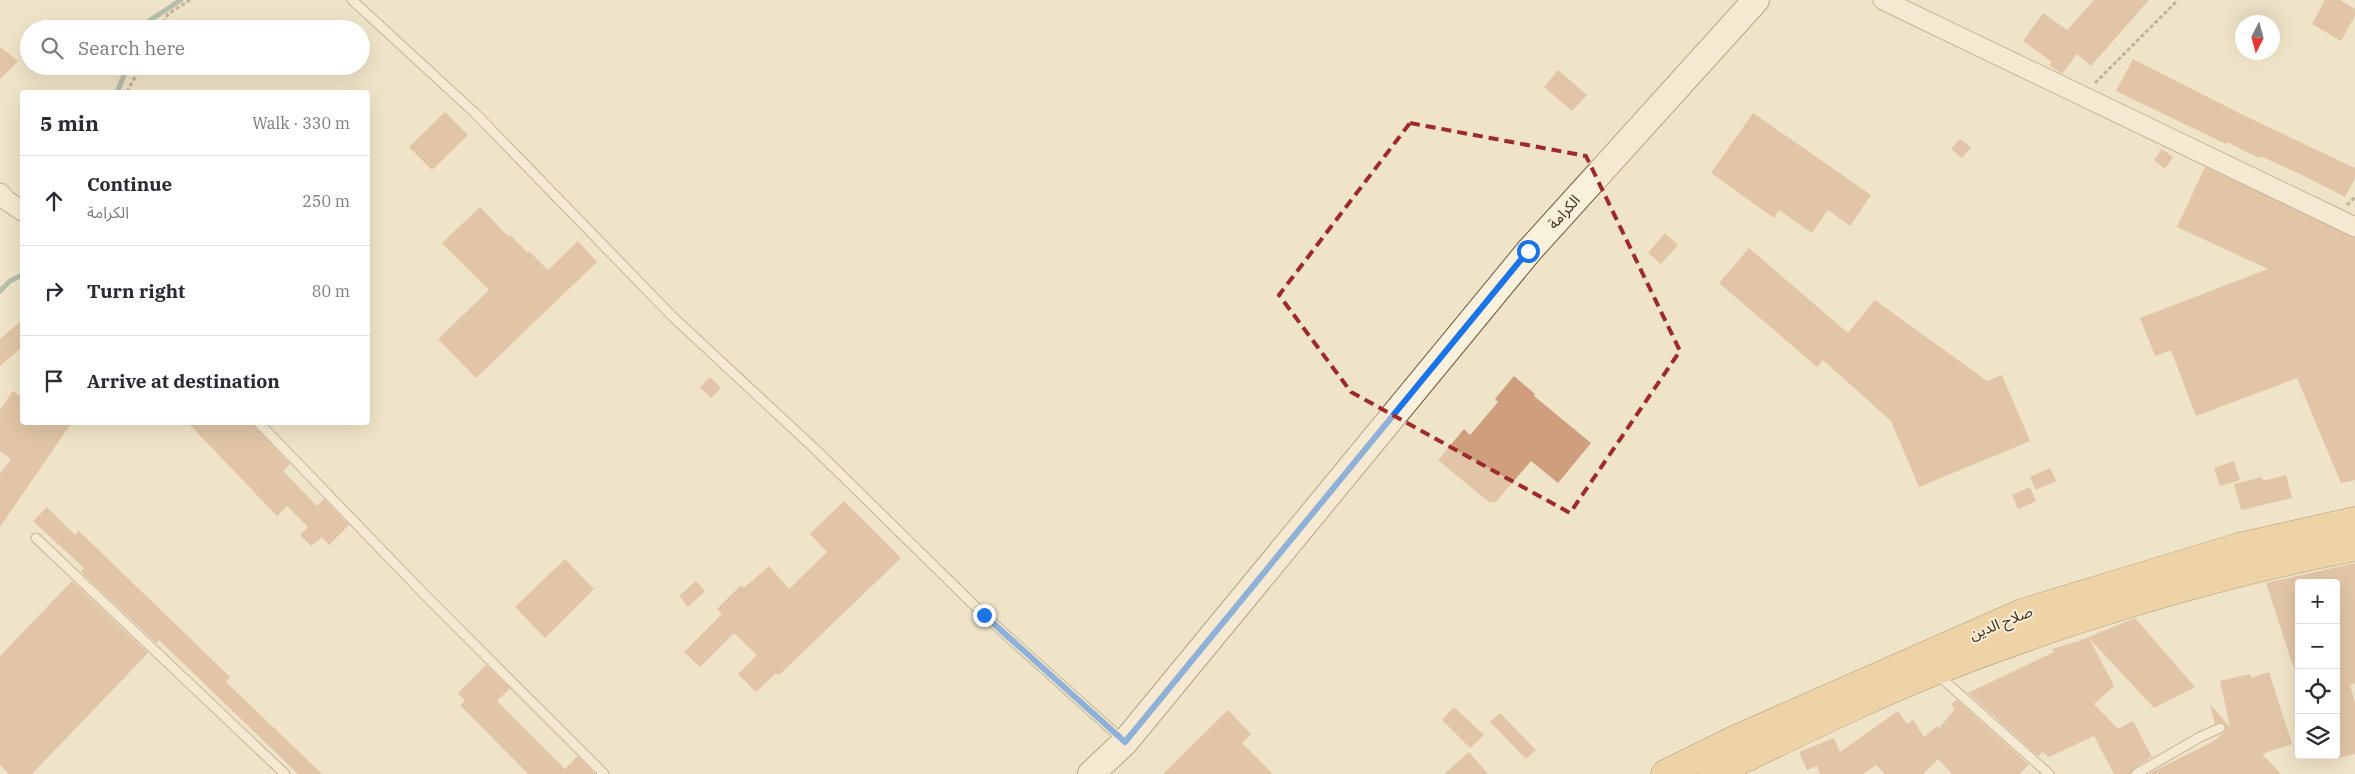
<!DOCTYPE html>
<meta charset="utf-8">
<style>
body{margin:0;font-family:"IBM Plex Serif","Noto Sans Arabic",serif;background:#f7f7f7;color:#2b2b33}
.controls{position:absolute;right:15px;bottom:15px;display:grid;overflow:hidden;border-radius:5px;box-shadow:0 5px 20px #0002}
.controls button{width:45px;height:45px;display:grid;place-items:center;padding:0;border:0;border-bottom:1px solid #e1e1e2;background:#fff;color:#2b2b33;font:25px sans-serif}
.compass{position:absolute;left:2235px;top:15px;width:45px;height:45px;border-radius:50%;background:#fff;box-shadow:0 5px 20px #0002;rotate:186deg}
.stop{position:absolute;width:15px;height:15px;margin:-11px;border:4px solid #1a73e8;border-radius:50%;background:#fff}
.stop.end{background:#1a73e8;border-color:#fff;box-shadow:0 1px 5px #0008}
.list{margin:0;padding:0;list-style:none}
h2{display:flex;justify-content:space-between;align-items:center;height:65px;margin:0;padding:0 20px;font-size:21px}
h2 small{font-size:16px;font-weight:400;color:#7c7c81}
.list li{display:grid;grid-template-columns:32px 1fr auto;gap:15px;align-items:center;box-sizing:border-box;height:90px;padding:0 20px;border-top:1px solid #e1e1e2}
.list b{display:block;font-size:19px;white-space:nowrap}
.list p{margin:0;font-size:16px;white-space:nowrap;color:#7c7c81}
.list em{font-size:16px;font-style:normal;color:#7c7c81}
.icon{flex:none;width:28px;height:28px;fill:none;stroke:currentColor;stroke-width:2;stroke-linecap:round;stroke-linejoin:round}
.map{position:relative;flex:none;width:2355px;height:774px;overflow:hidden}
.search{position:absolute;background:#fff;box-shadow:0 5px 20px #0002;left:20px;top:20px;width:350px;height:55px;display:flex;align-items:center;gap:12px;box-sizing:border-box;padding:0 18px;border-radius:28px;color:#7c7c81;font-size:19px}
.panel{position:absolute;background:#fff;box-shadow:0 5px 20px #0002;left:20px;top:90px;width:350px;height:335px;border-radius:5px}
.map>svg:first-child{display:block}
</style>
<div class="map">
<svg width="2355" height="774" viewBox="0 0 2355 774">
<rect width="100%" height="100%" fill="#f0e4c8"/>
<g fill="none" stroke-linecap="round" stroke-linejoin="round">
<g stroke="#6f938a" stroke-width="5">
<polyline points="144,29 146,23 181,0"/>
<polyline points="117,92 128,66"/>
<polyline points="0,291 10,281 22,275"/>
</g>
</g>
<g fill="#cf9f7d">
<polygon points="2094,0 2149,0 2091,66 2077,54 2062,74 2049,65 2052,62 2023,41 2043,13 2067,30"/>
<polygon points="2325,0 2340,0 2355,9 2355,16 2341,41 2312,24"/>
<polygon points="0,47 18,61 0,79"/>
<polygon points="2133,59 2245,116 2355,168 2355,178 2345,197 2300,174 2260,156 2259,158 2227,142 2226,144 2116,91"/>
<polygon points="1558,70 1587,95 1572,111 1544,87"/>
<polygon points="445,112 468,135 432,170 409,147"/>
<polygon points="1753,113 1871,195 1850,226 1828,210 1812,233 1779,210 1774,218 1711,173"/>
<polygon points="1960,139 1971,147 1962,158 1951,149"/>
<polygon points="2162,149 2173,157 2165,169 2154,160"/>
<polygon points="2205,167 2355,238 2355,480 2341,483 2297,378 2196,416 2171,350 2155,356 2140,318 2268,269 2177,227"/>
<polygon points="480,207 508,236 510,235 528,253 529,251 548,270 578,241 597,262 476,378 438,339 489,290 442,243"/>
<polygon points="1665,233 1678,245 1661,264 1648,253"/>
<polygon points="1749,248 1848,333 1875,300 1987,381 2002,375 2030,441 1919,487 1891,421 1823,360 1817,367 1719,283"/>
<polygon points="22,320 22,347 0,366 0,339"/>
<polygon points="1514,376 1535,394 1534,396 1591,443 1558,483 1531,461 1495,503 1493,501 1490,503 1438,460 1464,429 1470,435 1498,402 1495,399"/>
<polygon points="710,377 721,388 711,398 700,387"/>
<polygon points="13,391 22,397 22,422 72,422 0,527 0,474 11,459 0,451 0,410"/>
<polygon points="187,422 251,422 290,464 283,471 317,506 324,499 349,525 329,545 322,537 311,546 300,535 308,527 287,506 277,516"/>
<polygon points="2234,461 2240,480 2220,486 2214,468"/>
<polygon points="2050,468 2056,481 2036,490 2030,477"/>
<polygon points="2286,475 2292,498 2241,510 2234,484 2262,477 2263,481"/>
<polygon points="2030,487 2036,501 2018,509 2012,495"/>
<polygon points="844,501 901,558 779,675 776,673 756,692 738,674 757,655 734,633 700,667 684,652 722,614 717,609 741,585 744,588 769,566 789,589 827,552 810,534"/>
<polygon points="47,507 75,535 79,531 230,677 226,682 322,774 298,774 159,640 156,643 81,572 84,568 33,521"/>
<polygon points="565,559 594,589 545,638 515,607"/>
<polygon points="2355,563 2355,683 2350,685 2355,703 2355,754 2338,758 2336,750 2336,583 2299,583 2299,674 2296,675 2266,583"/>
<polygon points="72,581 148,653 32,774 9,774 0,765 0,656"/>
<polygon points="696,581 705,591 688,607 679,596"/>
<polygon points="2135,618 2195,687 2154,708 2089,638 2114,686 2094,704 2118,729 2133,721 2152,757 2133,769 2130,774 2114,774 2094,736 2049,757 2043,752 2038,756 1968,693 2054,652 2052,649 2079,641"/>
<polygon points="486,665 510,688 497,701 565,769 578,756 595,774 528,774 460,705 465,701 458,693"/>
<polygon points="2269,672 2292,744 2262,754 2281,774 2148,774 2212,742 2225,732 2226,728 2224,723 2215,724 2210,704 2230,727 2220,681 2250,674 2251,678"/>
<polygon points="1957,700 2029,765 2019,774 1952,774 1938,759 1923,774 1885,774 1876,765 1863,774 1820,774 1817,766 1807,770 1799,752 1834,738 1840,752 1898,711 1907,724 1913,720 1924,737 1937,726 1939,728 1955,709 1951,704"/>
<polygon points="1454,707 1484,735 1470,748 1442,720"/>
<polygon points="1228,710 1251,734 1242,743 1273,774 1163,774"/>
<polygon points="1500,713 1536,750 1526,759 1490,722"/>
<polygon points="1469,752 1488,774 1444,774"/>
</g>
<g fill="none" stroke-linecap="round" stroke-linejoin="round">
<g stroke="#8d765c" stroke-width="11">
<g id="service">
<polyline points="352,0 475,113 673,317 815,449 984,615 1123,740"/>
<polyline points="258,422 427,597 604,774"/>
<polyline points="36,538 285,774"/>
<polyline points="1938,675 2049,774"/>
<polyline points="2136,774 2200,737 2220,728"/>
</g>
</g>
<g stroke="#8d765c" stroke-width="21">
<g id="minor">
<polyline points="1883,0 2355,227"/>
<polyline points="0,193 6,200 22,211"/>
</g>
</g>
<g stroke="#6f573f" stroke-width="28">
<polyline id="secondary" points="1091,774 1125,742 1529,251 1756,0"/>
</g>
<g stroke="#5b4430" stroke-width="29">
<g id="trunk">
<polyline points="1665,774 1734,740 2022,613 2239,547 2355,521"/>
<path d="M1712 774C1786 739 1860 701 1935 671 2071 618 2212 575 2355 547"/>
</g>
</g>
<g stroke="#8d765c" stroke-width="3" stroke-dasharray="4 2.5" stroke-linecap="butt">
<polyline points="161,29 168,14 190,0"/>
<polyline points="2095,83 2178,0"/>
<polyline points="127,92 141,66"/>
<polyline points="2347,205 2355,197"/>
</g>
<use href="#service" stroke="#faf1dc" stroke-width="9"/>
<use href="#minor" stroke="#faf1dc" stroke-width="19"/>
<use href="#secondary" stroke="#faf1dc" stroke-width="26"/>
<use href="#trunk" stroke="#eabe7c" stroke-width="28"/>
</g>
<g fill="none" stroke-linecap="round" stroke-linejoin="round">
<polyline stroke="#1a73e8" stroke-width="6" points="984,615 1125,742 1528,251"/>
</g>
<path d="M0 0H2355V774H0ZM1410 123 1586 156 1680 351 1570 513 1351 392 1279 295Z" fill="#f0e4c8" fill-opacity=".55" fill-rule="evenodd"/>
<path fill="none" stroke="#9e2a2b" stroke-width="4" stroke-dasharray="10 6" stroke-linejoin="round" d="M1410 123 1586 156 1680 351 1570 513 1351 392 1279 295Z"/>
<g text-anchor="middle" stroke-width="4" stroke-linejoin="round" paint-order="stroke">
<g font-size="15" fill="#3d2e20" stroke="#f7eed8">
<text transform="translate(1564 212) rotate(-48)" y="5">الكرامة</text>
<text transform="translate(2001 623) rotate(-22)" y="5">صلاح الدين</text>
</g>
</g>
</svg>
<div class="controls">
<button>+</button>
<button>−</button>
<button><svg class="icon" aria-label="locate" viewBox="0 0 24 24"><circle cx="12" cy="12" r="6"/><path d="M12 2v4M12 18v4M2 12h4M18 12h4"/></svg></button>
<button><svg class="icon" aria-label="layers" viewBox="0 0 24 24"><path d="M12 4l9 5-9 5-9-5zM3 14l9 5 9-5"/></svg></button>
</div>
<svg class="compass" viewBox="-18 -18 36 36"><path d="M0-13l5 13h-10z" fill="#e53935"/><path d="M0 13l5-13h-10z" fill="#7c7c81"/></svg>
<div class="stop" style="left:1528px;top:251px"></div>
<div class="stop end" style="left:984px;top:615px"></div>
<div class="search"><svg class="icon" aria-label="search" viewBox="0 0 24 24"><circle cx="10" cy="10" r="6"/><path d="M15 15l6 6"/></svg>Search here</div>
<section class="panel">
<h2>5 min<small>Walk · 330 m</small></h2>
<ul class="list">
<li><svg class="icon" aria-label="ahead" viewBox="0 0 24 24"><path d="M12 20V5M6 11l6-6 6 6"/></svg><div><b>Continue</b><p>الكرامة</p></div><em>250 m</em></li>
<li><svg class="icon" aria-label="right" viewBox="0 0 24 24"><path d="M7 20v-9h11M14 6l5 5-5 5"/></svg><div><b>Turn right</b></div><em>80 m</em></li>
<li><svg class="icon" aria-label="arrive" viewBox="0 0 24 24"><path d="M6 21V4h12l-3 4 3 4H6"/></svg><div><b>Arrive at destination</b></div></li>
</ul>
</section>
</div>
